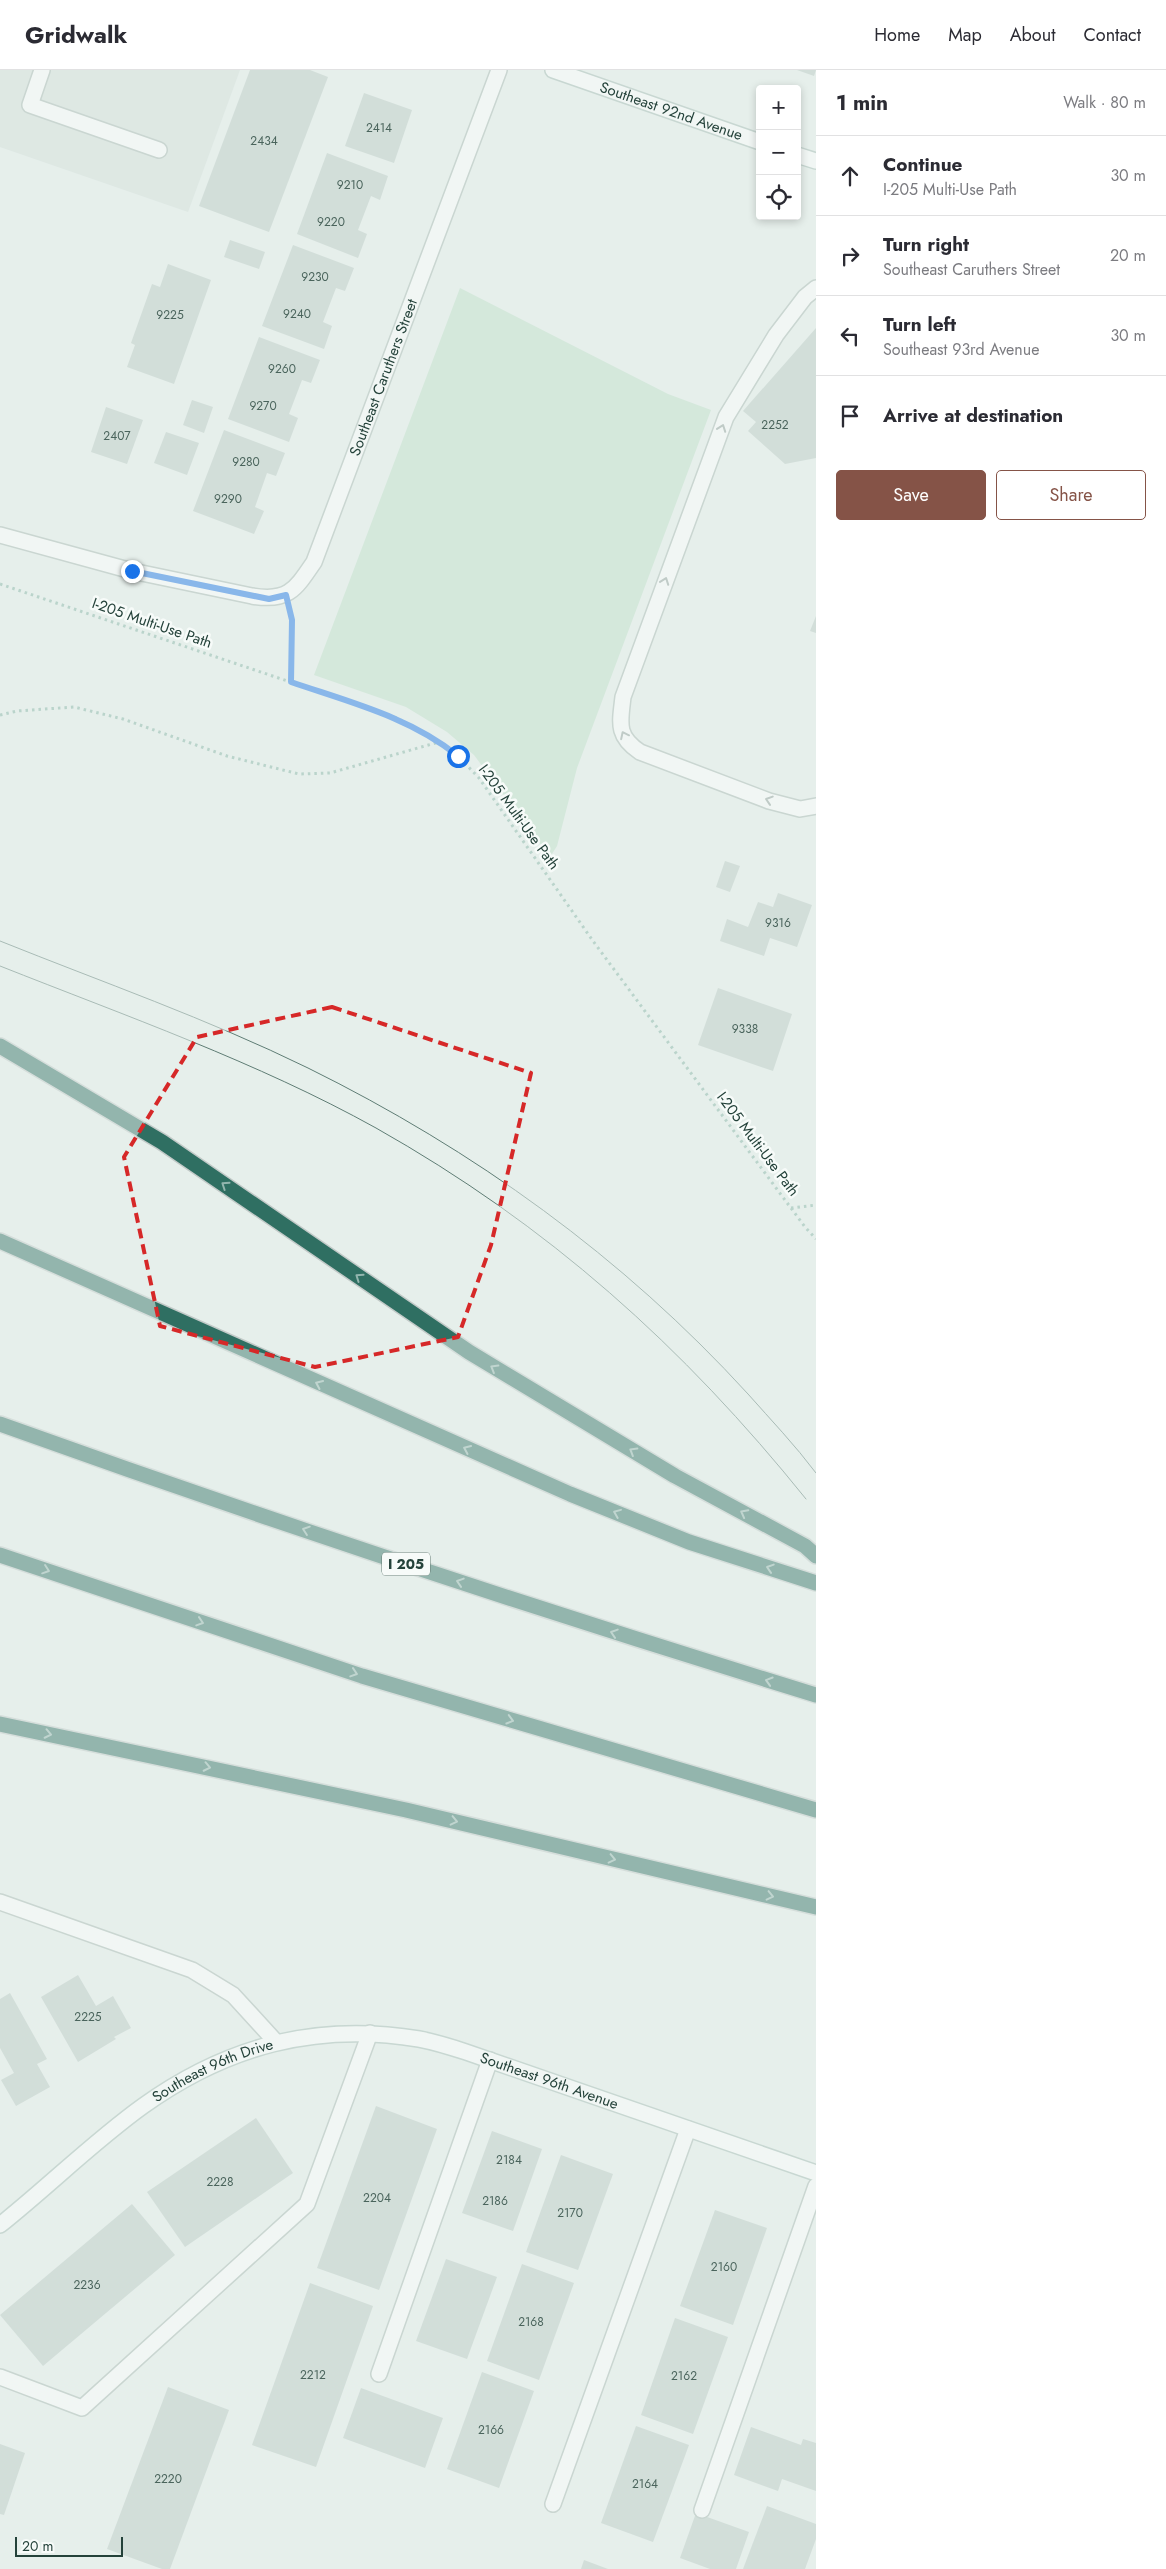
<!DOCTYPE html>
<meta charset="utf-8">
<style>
body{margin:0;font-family:Jost,sans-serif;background:#f2f2f3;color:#2b2b33}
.controls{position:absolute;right:15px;top:15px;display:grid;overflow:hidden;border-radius:5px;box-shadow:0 2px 8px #0003}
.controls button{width:45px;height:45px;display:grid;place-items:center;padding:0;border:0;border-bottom:1px solid #e1e1e2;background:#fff;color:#2b2b33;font:25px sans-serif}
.scale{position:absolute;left:15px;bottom:12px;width:108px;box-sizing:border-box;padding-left:5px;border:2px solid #24423a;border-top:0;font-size:14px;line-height:18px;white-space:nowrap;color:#24423a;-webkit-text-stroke:4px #f7fbf9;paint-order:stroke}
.stop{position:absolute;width:15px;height:15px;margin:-11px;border:4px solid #1a73e8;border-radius:50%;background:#fff}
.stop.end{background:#1a73e8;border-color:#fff;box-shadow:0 1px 5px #0008}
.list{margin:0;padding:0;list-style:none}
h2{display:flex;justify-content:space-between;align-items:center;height:65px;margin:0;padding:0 20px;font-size:21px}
h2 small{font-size:16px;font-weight:400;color:#7c7c81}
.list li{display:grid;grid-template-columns:32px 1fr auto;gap:15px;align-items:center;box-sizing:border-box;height:80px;padding:0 20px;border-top:1px solid #e1e1e2}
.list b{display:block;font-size:19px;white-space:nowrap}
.list p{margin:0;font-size:16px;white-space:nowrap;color:#7c7c81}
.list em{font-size:16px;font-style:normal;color:#7c7c81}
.actions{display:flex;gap:10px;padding:15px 20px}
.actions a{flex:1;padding:11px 0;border:1px solid #855347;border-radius:5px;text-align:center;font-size:18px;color:#855347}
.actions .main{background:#855347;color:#fff}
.icon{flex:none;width:28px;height:28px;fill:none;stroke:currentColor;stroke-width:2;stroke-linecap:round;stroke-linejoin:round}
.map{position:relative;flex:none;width:816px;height:2499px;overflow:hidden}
header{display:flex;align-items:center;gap:30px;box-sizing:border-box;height:70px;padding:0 25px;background:#fff;border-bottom:1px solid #e1e1e2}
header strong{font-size:24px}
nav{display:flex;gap:28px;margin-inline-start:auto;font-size:18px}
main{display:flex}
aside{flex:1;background:#fff}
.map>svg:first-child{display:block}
</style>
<header>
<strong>Gridwalk</strong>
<nav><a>Home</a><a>Map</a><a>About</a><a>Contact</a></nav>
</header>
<main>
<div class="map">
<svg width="816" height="2499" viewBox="0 0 816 2499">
<rect width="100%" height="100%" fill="#e6efeb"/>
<polygon fill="#d4dfda" points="0,0 240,0 188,142 0,77"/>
<polygon fill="#bfe0c8" points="460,218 668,324 711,340 577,698 557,776 550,787 474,685 447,662 406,637 314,605"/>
<g fill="#bbcac4">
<polygon points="250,0 310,0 328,7 269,162 199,136"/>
<polygon points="797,0 816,0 814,6"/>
<polygon points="364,23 412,40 394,93 345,76"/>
<polygon points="327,83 388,106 380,130 371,126 358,160 367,164 358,188 297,164"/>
<polygon points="230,170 265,182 259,199 224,187"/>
<polygon points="293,175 354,198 345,221 336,218 323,252 332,256 324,279 262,256"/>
<polygon points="168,194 211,210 174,314 127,297 135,275 131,273 152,214 160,217"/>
<polygon points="816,258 816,388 785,394 748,361 756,352 743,341"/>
<polygon points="259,267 320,290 311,313 302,310 289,344 298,348 289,372 228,349"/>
<polygon points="192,330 213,337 204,363 183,355"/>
<polygon points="106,337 143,350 127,394 91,382"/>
<polygon points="224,360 285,383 276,406 267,403 255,437 264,441 254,464 193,441"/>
<polygon points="166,362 199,373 187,405 154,393"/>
<polygon points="816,546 816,563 810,561"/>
<polygon points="725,791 740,796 730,822 716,817"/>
<polygon points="778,823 812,835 797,877 770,868 764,886 720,871 727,849 748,857 758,832 773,837"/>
<polygon points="718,918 792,944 773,1001 698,975"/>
<polygon points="78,1905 96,1936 113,1926 131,1958 114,1967 116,1969 78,1992 41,1927"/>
<polygon points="10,1923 47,1989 37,1994 50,2017 16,2036 1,2010 14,2003 0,1978 0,1929"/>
<polygon points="376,2036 437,2059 379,2220 317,2198"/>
<polygon points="256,2048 293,2103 185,2177 147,2122"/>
<polygon points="492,2061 542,2079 513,2161 462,2143"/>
<polygon points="561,2085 613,2104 578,2200 526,2182"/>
<polygon points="132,2134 175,2185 43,2296 0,2245"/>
<polygon points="715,2140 767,2158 733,2255 680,2236"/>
<polygon points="446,2189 497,2207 467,2289 416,2271"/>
<polygon points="522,2194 574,2213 539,2310 487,2291"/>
<polygon points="310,2213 373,2236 316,2397 252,2375"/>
<polygon points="675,2248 728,2267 693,2364 641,2345"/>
<polygon points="482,2302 534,2321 499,2418 447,2399"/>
<polygon points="168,2317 229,2340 170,2499 162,2499 107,2479"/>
<polygon points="361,2318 443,2348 425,2398 343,2368"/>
<polygon points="636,2356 689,2375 653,2472 601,2453"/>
<polygon points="751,2357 801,2375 803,2369 816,2373 816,2421 782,2409 778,2421 734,2405"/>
<polygon points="0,2374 25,2383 4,2445 0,2444"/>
<polygon points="767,2436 816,2454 816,2469 805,2499 743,2499"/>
<polygon points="696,2443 749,2462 736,2499 710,2499 680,2488"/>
<polygon points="584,2490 608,2499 581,2499"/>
</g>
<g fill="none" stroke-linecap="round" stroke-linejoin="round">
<g stroke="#a8b8b2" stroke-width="18">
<g id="lane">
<polyline points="42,0 30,35 159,80"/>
<path d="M816 218 805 227 776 265 726 347 623 627C620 653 616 666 640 682L769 731 800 739 816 736"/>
<polyline points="0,1832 192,1900 233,1925 276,1972"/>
<polyline points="379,2304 490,1990"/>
<polyline points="0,2307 82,2338 307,2134 370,1963"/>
<polyline points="553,2434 688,2059"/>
<polyline points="702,2440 816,2116"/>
</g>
</g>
<g stroke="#a8b8b2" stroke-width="18">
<g id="street">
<path id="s1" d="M0 465 132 501 252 526C288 532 295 520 314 492L499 0"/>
</g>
</g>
<g stroke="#a4bbb3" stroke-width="18">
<g id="secondary">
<path id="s2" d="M553 0 760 72"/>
<polyline points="797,85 816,91"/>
<path id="s3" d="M0 2155C49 2116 93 2072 143 2036 227 1976 316 1952 419 1969 435 1972 451 1977 466 1982L816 2103"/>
</g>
</g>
<g stroke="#c2cac8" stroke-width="18">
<g id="highway">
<polyline points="0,976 162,1072 469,1282 675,1406 805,1476 816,1486"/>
<polyline points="0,1171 570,1424 689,1472 816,1513"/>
<path d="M0 1354C270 1451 542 1541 816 1625"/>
<polyline points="0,1485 362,1606 816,1740"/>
<polyline points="0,1654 406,1740 816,1837"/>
</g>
</g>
<g stroke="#86b3a5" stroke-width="3" stroke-dasharray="2.5 4" stroke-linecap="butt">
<polyline points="0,514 397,648 440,672 458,686 479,708 593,871 805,1157 816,1169"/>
<polyline points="291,612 292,550"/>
<polyline points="0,645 17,641 74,637 123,649 227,686 299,704 330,703 439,672"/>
<polyline points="791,1138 816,1135"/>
</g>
<use href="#lane" stroke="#fff" stroke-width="15"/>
<use href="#street" stroke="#fff" stroke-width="15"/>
<use href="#secondary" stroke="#fff" stroke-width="15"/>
<use href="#highway" stroke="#2f6f62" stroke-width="15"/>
<g stroke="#5f7d75" stroke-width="1">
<path d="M0 871C102 912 208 949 308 998 474 1080 623 1187 748 1324 771 1350 795 1375 816 1403"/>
<path d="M0 896C126 946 257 992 376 1058 548 1155 683 1276 806 1429"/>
</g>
</g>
<defs><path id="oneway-chevron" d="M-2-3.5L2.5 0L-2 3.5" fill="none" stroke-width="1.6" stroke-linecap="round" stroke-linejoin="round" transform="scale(1.25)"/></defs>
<g stroke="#92a09c">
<use href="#oneway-chevron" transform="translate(722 358) rotate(-70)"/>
<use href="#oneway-chevron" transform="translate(665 511) rotate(-70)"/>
<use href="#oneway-chevron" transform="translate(624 665) rotate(-116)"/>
<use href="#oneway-chevron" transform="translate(769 730) rotate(-162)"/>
</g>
<g stroke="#93b5ae">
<use href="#oneway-chevron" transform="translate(225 1115) rotate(-146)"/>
<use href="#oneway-chevron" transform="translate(359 1207) rotate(-145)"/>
<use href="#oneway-chevron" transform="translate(494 1298) rotate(-149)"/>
<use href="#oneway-chevron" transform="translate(319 1314) rotate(-156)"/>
<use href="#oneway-chevron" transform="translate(467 1379) rotate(-156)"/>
<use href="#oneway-chevron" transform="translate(633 1381) rotate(-149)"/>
<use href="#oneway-chevron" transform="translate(617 1443) rotate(-158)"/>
<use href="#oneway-chevron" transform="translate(744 1443) rotate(-152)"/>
<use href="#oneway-chevron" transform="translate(306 1460) rotate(-161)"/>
<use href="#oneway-chevron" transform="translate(770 1498) rotate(-162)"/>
<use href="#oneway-chevron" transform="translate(46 1500) rotate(19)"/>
<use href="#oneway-chevron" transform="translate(460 1512) rotate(-162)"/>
<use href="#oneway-chevron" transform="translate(200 1552) rotate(18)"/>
<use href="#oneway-chevron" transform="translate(614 1563) rotate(-162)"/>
<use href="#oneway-chevron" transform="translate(354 1603) rotate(18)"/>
<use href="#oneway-chevron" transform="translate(769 1611) rotate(-163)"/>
<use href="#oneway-chevron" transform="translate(510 1650) rotate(16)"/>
<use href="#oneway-chevron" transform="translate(48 1664) rotate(12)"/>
<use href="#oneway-chevron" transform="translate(207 1697) rotate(12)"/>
<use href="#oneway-chevron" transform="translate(454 1751) rotate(13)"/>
<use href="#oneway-chevron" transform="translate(612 1789) rotate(13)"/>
<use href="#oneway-chevron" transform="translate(770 1826) rotate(13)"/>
</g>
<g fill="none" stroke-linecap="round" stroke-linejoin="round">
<path stroke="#1a73e8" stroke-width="6" d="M132 501 269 529 286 525 292 550 291 612C349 632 410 647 458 686"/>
</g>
<path d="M0 0H816V2499H0ZM332 937 531 1003 491 1175 458 1267 315 1297 160 1256 124 1087 197 967Z" fill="#e6efeb" fill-opacity=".55" fill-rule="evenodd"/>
<path fill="none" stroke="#d62828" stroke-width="4" stroke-dasharray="10 6" stroke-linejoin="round" d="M332 937 531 1003 491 1175 458 1267 315 1297 160 1256 124 1087 197 967Z"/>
<g text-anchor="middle" stroke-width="5" stroke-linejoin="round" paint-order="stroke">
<g font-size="12" fill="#4a645c">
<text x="379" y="62">2414</text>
<text x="264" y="75">2434</text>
<text x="350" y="119">9210</text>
<text x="331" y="156">9220</text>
<text x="315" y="211">9230</text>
<text x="297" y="248">9240</text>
<text x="170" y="249">9225</text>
<text x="282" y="303">9260</text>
<text x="263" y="340">9270</text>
<text x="775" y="359">2252</text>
<text x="117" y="370">2407</text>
<text x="246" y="396">9280</text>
<text x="228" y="433">9290</text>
<text x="778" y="857">9316</text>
<text x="745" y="963">9338</text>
<text x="88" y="1951">2225</text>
<text x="509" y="2094">2184</text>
<text x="220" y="2116">2228</text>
<text x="377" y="2132">2204</text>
<text x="495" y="2135">2186</text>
<text x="570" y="2147">2170</text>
<text x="724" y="2201">2160</text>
<text x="87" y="2219">2236</text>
<text x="531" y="2256">2168</text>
<text x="313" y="2309">2212</text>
<text x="684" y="2310">2162</text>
<text x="491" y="2364">2166</text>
<text x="168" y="2413">2220</text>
<text x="645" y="2418">2164</text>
</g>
<rect fill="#f7fbf9" stroke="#637a73" stroke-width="1" x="382" y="1482.5" width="48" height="23" rx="4"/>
<g font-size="14" font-weight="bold" fill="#24423a">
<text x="406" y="1499">I 205</text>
</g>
<g font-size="15" fill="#24423a" stroke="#f7fbf9">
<text dy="5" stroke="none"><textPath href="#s2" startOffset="125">Southeast 92nd Avenue</textPath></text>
<text dy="5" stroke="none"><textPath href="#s1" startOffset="534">Southeast Caruthers Street</textPath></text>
<text transform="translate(152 553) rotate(19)" y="5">I-205 Multi-Use Path</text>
<text transform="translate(519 747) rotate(54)" y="5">I-205 Multi-Use Path</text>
<text transform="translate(758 1074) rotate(53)" y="5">I-205 Multi-Use Path</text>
<text dy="5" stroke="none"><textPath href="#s3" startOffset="265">Southeast 96th Drive</textPath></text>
<text dy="5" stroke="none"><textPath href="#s3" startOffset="615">Southeast 96th Avenue</textPath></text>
</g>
</g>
</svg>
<div class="controls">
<button>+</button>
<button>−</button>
<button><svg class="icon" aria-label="locate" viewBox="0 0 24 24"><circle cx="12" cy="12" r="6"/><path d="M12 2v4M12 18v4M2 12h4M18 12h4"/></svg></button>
</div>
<div class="scale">20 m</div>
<div class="stop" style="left:458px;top:686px"></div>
<div class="stop end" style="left:132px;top:501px"></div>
</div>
<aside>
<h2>1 min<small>Walk · 80 m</small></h2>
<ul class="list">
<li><svg class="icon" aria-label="ahead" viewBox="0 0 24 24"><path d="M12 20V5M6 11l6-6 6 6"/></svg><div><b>Continue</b><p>I-205 Multi-Use Path</p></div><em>30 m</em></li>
<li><svg class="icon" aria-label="right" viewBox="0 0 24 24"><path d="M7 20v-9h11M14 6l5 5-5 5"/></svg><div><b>Turn right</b><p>Southeast Caruthers Street</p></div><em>20 m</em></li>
<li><svg class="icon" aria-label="left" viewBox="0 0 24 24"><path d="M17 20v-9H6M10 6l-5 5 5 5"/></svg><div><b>Turn left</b><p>Southeast 93rd Avenue</p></div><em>30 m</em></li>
<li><svg class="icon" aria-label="arrive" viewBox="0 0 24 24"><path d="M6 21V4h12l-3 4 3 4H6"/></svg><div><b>Arrive at destination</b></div></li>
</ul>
<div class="actions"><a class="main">Save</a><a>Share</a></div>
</aside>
</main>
